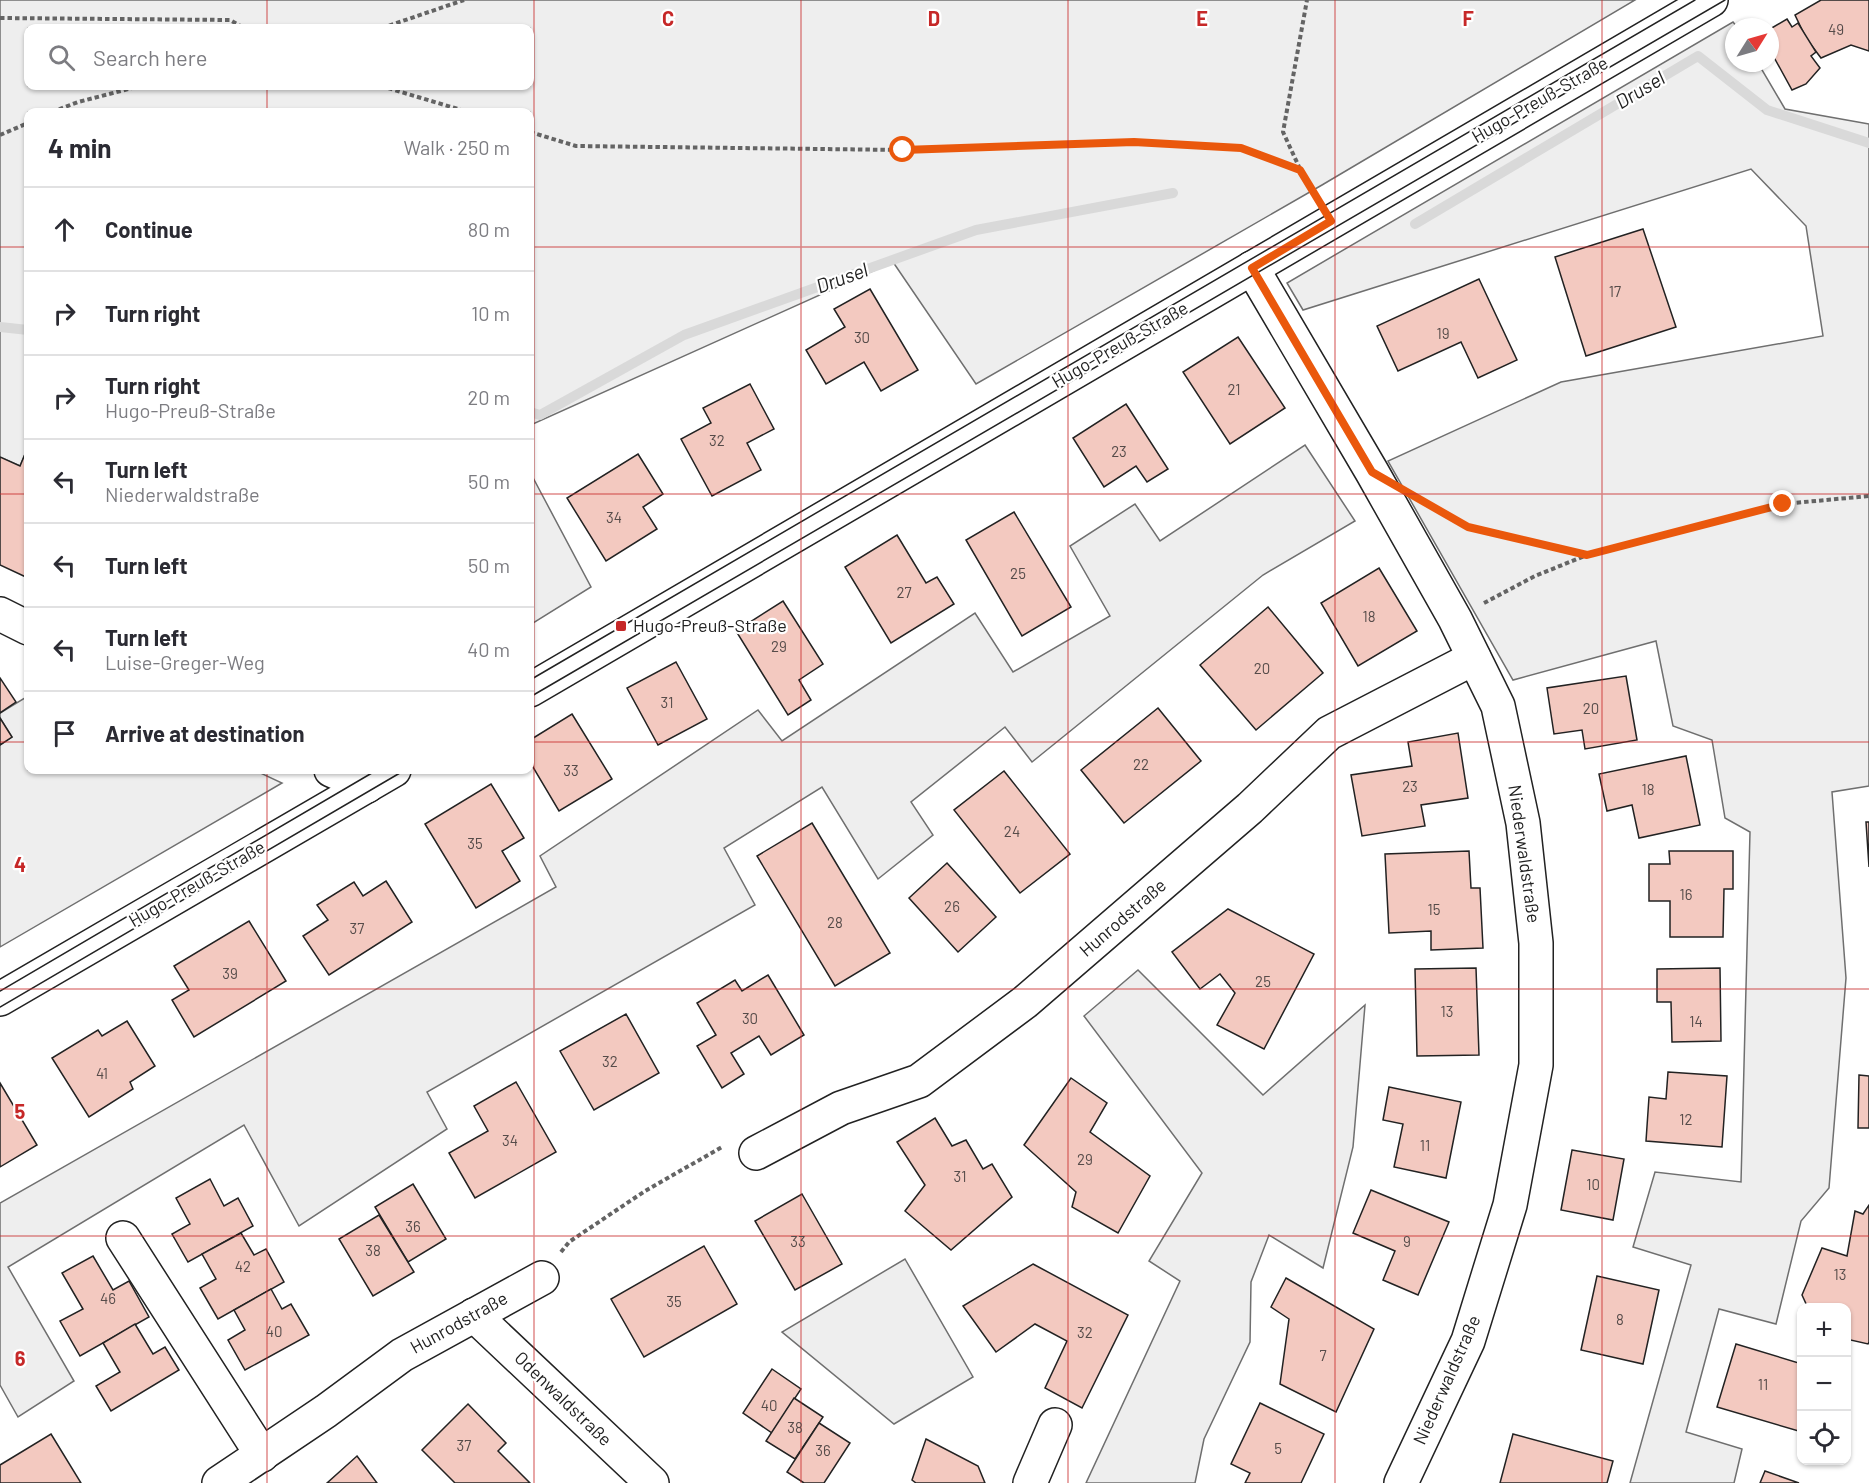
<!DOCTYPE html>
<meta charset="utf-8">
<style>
body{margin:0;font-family:Barlow,sans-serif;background:#f7f7f7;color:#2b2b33}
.controls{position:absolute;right:18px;bottom:18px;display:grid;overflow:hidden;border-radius:12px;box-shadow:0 2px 4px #0004}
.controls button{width:54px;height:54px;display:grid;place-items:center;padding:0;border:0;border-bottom:2px solid #e1e1e2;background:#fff;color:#2b2b33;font:30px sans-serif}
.compass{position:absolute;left:1725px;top:18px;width:54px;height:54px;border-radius:50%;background:#fff;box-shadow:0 2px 4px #0004;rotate:53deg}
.stop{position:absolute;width:18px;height:18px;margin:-14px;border:4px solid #ea580c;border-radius:50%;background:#fff}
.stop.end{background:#ea580c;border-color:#fff;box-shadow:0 2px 6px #0008}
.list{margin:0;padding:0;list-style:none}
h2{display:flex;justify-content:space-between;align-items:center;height:78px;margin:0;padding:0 24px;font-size:26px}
h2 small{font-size:20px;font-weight:400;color:#7c7c81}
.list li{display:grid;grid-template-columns:39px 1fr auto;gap:18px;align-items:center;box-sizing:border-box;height:84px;padding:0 24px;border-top:2px solid #e1e1e2}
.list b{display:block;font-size:22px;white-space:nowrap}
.list p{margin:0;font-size:20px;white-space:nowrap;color:#7c7c81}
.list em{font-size:20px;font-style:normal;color:#7c7c81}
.icon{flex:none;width:33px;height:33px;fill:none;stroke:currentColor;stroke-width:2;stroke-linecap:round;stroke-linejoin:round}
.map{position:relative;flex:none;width:1869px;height:1483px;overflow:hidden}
.search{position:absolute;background:#fff;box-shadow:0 2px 4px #0004;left:24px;top:24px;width:510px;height:66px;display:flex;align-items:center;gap:15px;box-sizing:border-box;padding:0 21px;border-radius:12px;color:#7c7c81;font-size:22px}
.panel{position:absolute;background:#fff;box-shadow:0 2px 4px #0004;left:24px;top:108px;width:510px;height:666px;border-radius:12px}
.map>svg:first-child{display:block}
</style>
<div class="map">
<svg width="1869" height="1483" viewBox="0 0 1869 1483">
<rect width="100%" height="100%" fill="#fff"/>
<g fill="#eee" stroke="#6f6f6f" stroke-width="1.5" fill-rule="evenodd">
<path d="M0 0H1635L1322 185 976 384 893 262 533 424 530 423V112H28V447L20 466 0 457ZM28 28H530V86H28Z"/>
<polygon points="1733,22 1737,27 1734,27 1734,63 1758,63 1785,109 1869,124 1869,786 1832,792 1846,978 1829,1188 1801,1221 1776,1324 1719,1309 1686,1432 1742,1449 1734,1483 1630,1483 1691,1265 1633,1247 1655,1172 1741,1182 1750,832 1725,818 1712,740 1673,726 1656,641 1513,680 1388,461 1561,382 1823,336 1806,226 1751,169 1303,310 1287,283"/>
<polygon points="1305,445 1355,521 1263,575 1032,762 1005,727 911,802 933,835 878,879 822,787 724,848 755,905 427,1092 447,1129 299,1226 244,1125 8,1267 74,1381 18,1417 0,1385 0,1203 556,887 540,856 758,710 782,741 975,613 1013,672 1110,616 1070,546 1135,504 1160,541"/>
<polygon points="530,472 591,587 530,625"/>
<polygon points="28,696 28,770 254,770 282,783 0,947 0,745 12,737 0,718 0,713"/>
<polygon points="1138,970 1263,1095 1365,1005 1353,1147 1323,1268 1269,1235 1251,1282 1250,1342 1204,1439 1195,1483 1086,1483 1180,1281 1149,1261 1202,1173 1084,1016"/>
<polygon points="905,1259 973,1377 894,1424 782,1332"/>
</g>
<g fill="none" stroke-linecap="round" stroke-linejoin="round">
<g stroke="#d9d9d9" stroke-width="10">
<polyline points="1415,224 1698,56 1767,110 1869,143"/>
<polyline points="0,327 28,330"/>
<polyline points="530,412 540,415 684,335 976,230 1173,193"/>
</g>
</g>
<g fill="#f3c9c0" stroke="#222" stroke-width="1.5">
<polygon points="1821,0 1869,0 1869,51 1851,45 1821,58 1806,38 1795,15"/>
<polygon points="1787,19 1792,27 1798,23 1816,52 1811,56 1820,68 1806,84 1792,90 1770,50 1770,29"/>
<polygon points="1643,229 1676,327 1586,356 1555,257"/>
<polygon points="1479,279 1517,360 1478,378 1461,342 1398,371 1377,326"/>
<polygon points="870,289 918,370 881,391 864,362 826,384 806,350 845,327 834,309"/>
<polygon points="1238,337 1285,408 1230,444 1183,372"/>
<polygon points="750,384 774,429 747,443 761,470 712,496 681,439 711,423 703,408"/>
<polygon points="1126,404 1168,469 1147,482 1136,466 1104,487 1073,438"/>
<polygon points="28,447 28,578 0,565 0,457 20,466"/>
<polygon points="638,454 663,494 643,507 657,529 606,561 567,498"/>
<polygon points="1014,512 1071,607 1022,636 966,540"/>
<polygon points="897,535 926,583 937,577 954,604 891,643 845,567"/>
<polygon points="1379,568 1417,631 1358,666 1321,603"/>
<polygon points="783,601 823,664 799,680 811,700 788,715 736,631"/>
<polygon points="1268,607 1323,673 1256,730 1200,665"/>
<polygon points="676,662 707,719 658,745 627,688"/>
<polygon points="1626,676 1637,740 1585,749 1582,730 1554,734 1547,688"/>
<polygon points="0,678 16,702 0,713"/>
<polygon points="1158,708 1201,761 1124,823 1081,770"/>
<polygon points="572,714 612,779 559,811 530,762 530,740"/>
<polygon points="0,718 12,737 0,745"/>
<polygon points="1458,733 1468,798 1421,805 1425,826 1362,836 1351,775 1412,766 1408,742"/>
<polygon points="1686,756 1700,825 1639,838 1632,805 1607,811 1599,774"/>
<polygon points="1004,771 1070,854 1020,893 954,810"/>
<polygon points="491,784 524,838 502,851 520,881 476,908 425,824"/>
<polygon points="1866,822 1869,822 1869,867"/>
<polygon points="812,823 890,953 835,986 757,856"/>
<polygon points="1469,851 1471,888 1480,888 1483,948 1431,950 1431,931 1389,933 1385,854"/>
<polygon points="1669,851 1733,851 1733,889 1724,889 1723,937 1670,937 1670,901 1649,901 1649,864 1670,864"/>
<polygon points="947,863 996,917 958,952 909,898"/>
<polygon points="386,881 412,922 329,975 303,936 328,920 317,905 354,882 363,896"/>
<polygon points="1228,909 1314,954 1264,1049 1217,1025 1235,993 1220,974 1200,989 1172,952"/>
<polygon points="249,921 286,981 194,1037 172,1000 189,990 174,966"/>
<polygon points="1476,968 1479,1055 1417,1056 1415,969"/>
<polygon points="1720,968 1721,1041 1672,1042 1671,1002 1657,1002 1657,969"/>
<polygon points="768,975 804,1035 771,1055 759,1036 731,1053 744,1074 722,1088 697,1046 716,1035 697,1003 735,980 742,991"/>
<polygon points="626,1014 659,1073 594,1110 560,1051"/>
<polygon points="127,1021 155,1066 130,1082 133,1089 89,1117 52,1058 98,1030 102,1036"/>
<polygon points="1668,1072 1727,1076 1722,1147 1646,1141 1649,1097 1666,1099"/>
<polygon points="1859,1075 1869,1076 1869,1128 1858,1128"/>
<polygon points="1071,1078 1107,1103 1090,1132 1150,1176 1118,1233 1072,1207 1076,1192 1024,1145"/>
<polygon points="516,1082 556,1152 475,1198 449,1153 488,1131 474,1106"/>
<polygon points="0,1083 37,1145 0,1167"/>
<polygon points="1389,1087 1461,1102 1446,1178 1394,1167 1403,1124 1383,1120"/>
<polygon points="935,1118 952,1146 966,1140 983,1169 992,1164 1012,1197 951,1250 905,1211 925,1185 897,1142"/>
<polygon points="1572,1150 1624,1159 1613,1220 1561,1210"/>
<polygon points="210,1179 224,1206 238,1198 253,1226 188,1262 172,1234 190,1224 176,1198"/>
<polygon points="413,1184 446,1239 408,1262 375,1207"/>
<polygon points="1371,1190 1449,1222 1418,1295 1383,1280 1395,1251 1353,1233"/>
<polygon points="802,1194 842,1264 795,1290 755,1221"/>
<polygon points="1869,1205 1869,1342 1868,1344 1846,1339 1846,1308 1808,1308 1802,1295 1822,1248 1847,1256 1855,1211 1863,1214"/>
<polygon points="379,1215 414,1272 373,1296 339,1239"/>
<polygon points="241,1233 254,1255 266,1249 284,1282 218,1319 200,1288 216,1279 202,1254"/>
<polygon points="704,1246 737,1304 644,1357 611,1299"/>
<polygon points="93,1256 113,1290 129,1281 149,1317 80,1356 60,1321 83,1309 62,1273"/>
<polygon points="1033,1264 1128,1315 1082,1408 1045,1388 1067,1341 1035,1324 996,1352 963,1306"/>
<polygon points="1597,1276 1659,1290 1643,1364 1581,1350"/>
<polygon points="1286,1278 1374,1329 1336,1412 1280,1384 1289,1319 1271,1307"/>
<polygon points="271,1289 282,1309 291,1304 309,1335 245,1370 228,1340 245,1330 234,1310"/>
<polygon points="135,1324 153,1354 165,1347 179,1370 111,1411 96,1386 120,1372 103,1343"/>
<polygon points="1736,1344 1802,1364 1802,1432 1717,1407"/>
<polygon points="772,1369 801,1389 772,1433 743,1413"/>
<polygon points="794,1398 823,1417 795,1459 766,1441"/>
<polygon points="1260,1403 1324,1434 1301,1483 1245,1483 1250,1473 1231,1464"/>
<polygon points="468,1404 506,1443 498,1451 530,1483 455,1483 422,1450"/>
<polygon points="819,1423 850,1443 824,1483 804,1483 787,1472"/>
<polygon points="51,1434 81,1483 0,1483 0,1465"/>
<polygon points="1513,1434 1613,1461 1607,1483 1500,1483"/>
<polygon points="926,1439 978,1466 985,1483 916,1483 912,1480"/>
<polygon points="357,1456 377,1483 327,1483"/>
<polygon points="1765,1471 1799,1483 1760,1483"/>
</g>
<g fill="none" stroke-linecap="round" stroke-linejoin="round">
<g stroke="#222" stroke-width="36">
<g id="minor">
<polyline points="1252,268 1372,472 1455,619 1498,706 1523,823 1536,943 1536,1065 1510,1205 1468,1341 1401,1483"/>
<polyline points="0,614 28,628"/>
<polyline points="530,690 1711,0"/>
<polyline points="331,770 367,786"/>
<polyline points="0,999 394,770"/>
<polyline points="756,1153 841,1108 919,1081 1025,1002 1250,808 1329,733 1474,658"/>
<polyline points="123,1238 262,1455"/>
<polyline points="474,1315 652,1483"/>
<polyline points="219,1483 326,1411 402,1355 542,1278"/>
<polyline points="1030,1483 1055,1425"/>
</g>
</g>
<g stroke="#646464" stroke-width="4" stroke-dasharray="4.5 3" stroke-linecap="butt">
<polyline points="0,18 230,20 244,28"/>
<polyline points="382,28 464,0"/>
<polyline points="381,86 468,112"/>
<polyline points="52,112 78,102 140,86"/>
<polyline points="530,132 576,146 903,150 1134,142 1241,149 1300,170 1314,192"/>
<polyline points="0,135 28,123"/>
<polyline points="1300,169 1283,132 1307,0"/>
<polyline points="1432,506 1468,527 1586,555"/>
<polyline points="1484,603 1535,576 1587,555 1783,504 1869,496"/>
<polyline points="561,1252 569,1242 645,1191 722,1147"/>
</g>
<use href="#minor" stroke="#fff" stroke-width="33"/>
<g stroke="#222" stroke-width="1.5">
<polyline points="530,680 1695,0"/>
<polyline points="530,697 1725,0"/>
<polyline points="0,991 377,770"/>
<polyline points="0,1007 405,770"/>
</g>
</g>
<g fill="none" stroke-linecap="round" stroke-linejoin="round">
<polyline stroke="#ea580c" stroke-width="8" points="903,150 1134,142 1241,148 1300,170 1331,221 1252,268 1372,472 1468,527 1587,555 1783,504"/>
</g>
<path fill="none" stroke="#c62828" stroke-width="1.5" stroke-opacity="0.55" d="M267 0V28M534 0V1483M801 0V1483M1068 0V1483M1335 0V1483M1602 0V1483M267 86V112M0 247H28M530 247H1869M0 494H28M530 494H1869M0 742H28M530 742H1869M267 770V1483M0 989H1869M0 1236H1869"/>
<rect fill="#c62828" stroke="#fff" stroke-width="2" x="615" y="620" width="12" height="12" rx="3"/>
<g text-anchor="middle" stroke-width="4.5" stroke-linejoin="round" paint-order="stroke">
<g font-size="15" fill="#564c4a">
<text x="1836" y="35">49</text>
<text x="1615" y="297">17</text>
<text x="1443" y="339">19</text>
<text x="862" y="343">30</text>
<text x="1234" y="395">21</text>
<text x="717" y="446">32</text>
<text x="1119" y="457">23</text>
<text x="614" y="523">34</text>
<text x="1018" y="579">25</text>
<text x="904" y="598">27</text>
<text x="1369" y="622">18</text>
<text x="779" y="652">29</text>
<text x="1262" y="674">20</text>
<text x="667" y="708">31</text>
<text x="1591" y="714">20</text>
<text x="1141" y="770">22</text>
<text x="571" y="776">33</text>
<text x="1410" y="792">23</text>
<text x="1648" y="795">18</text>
<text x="1012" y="837">24</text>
<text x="475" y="849">35</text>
<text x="1686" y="900">16</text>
<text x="952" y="912">26</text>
<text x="1434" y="915">15</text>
<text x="835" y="928">28</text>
<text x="357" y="934">37</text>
<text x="230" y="979">39</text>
<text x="1263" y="987">25</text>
<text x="1447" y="1017">13</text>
<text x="750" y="1024">30</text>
<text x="1696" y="1027">14</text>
<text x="610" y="1067">32</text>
<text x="102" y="1079">41</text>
<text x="1686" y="1125">12</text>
<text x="510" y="1146">34</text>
<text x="1425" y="1151">11</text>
<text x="1085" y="1165">29</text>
<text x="960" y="1182">31</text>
<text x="1593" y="1190">10</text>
<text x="413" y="1232">36</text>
<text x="798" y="1247">33</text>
<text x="1407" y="1247">9</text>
<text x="373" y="1256">38</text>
<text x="243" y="1272">42</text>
<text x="1840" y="1280">13</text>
<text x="108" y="1304">46</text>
<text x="674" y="1307">35</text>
<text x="1620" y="1325">8</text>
<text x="274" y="1337">40</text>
<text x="1085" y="1338">32</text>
<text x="1323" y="1361">7</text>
<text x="1763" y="1390">11</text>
<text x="769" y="1411">40</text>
<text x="795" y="1433">38</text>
<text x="464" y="1451">37</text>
<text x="1278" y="1454">5</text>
<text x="823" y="1456">36</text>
</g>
<g font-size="18" fill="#222" stroke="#fff">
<text transform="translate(1540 100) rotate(-30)" y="6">Hugo-Preuß-Straße</text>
<text transform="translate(1120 345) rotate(-30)" y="6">Hugo-Preuß-Straße</text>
<text transform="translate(1524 854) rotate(82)" y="6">Niederwaldstraße</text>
<text transform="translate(197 884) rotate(-30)" y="6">Hugo-Preuß-Straße</text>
<text transform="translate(1123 918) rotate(-41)" y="6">Hunrodstraße</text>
<text transform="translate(459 1323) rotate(-29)" y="6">Hunrodstraße</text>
<text transform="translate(1447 1380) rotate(-66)" y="6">Niederwaldstraße</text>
<text transform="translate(563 1399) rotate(44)" y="6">Odenwaldstraße</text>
</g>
<g font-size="18" fill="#222" stroke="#fff" text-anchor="start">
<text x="633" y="632">Hugo-Preuß-Straße</text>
</g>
<g font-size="20" font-style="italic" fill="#222" stroke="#fff">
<text transform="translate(1640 90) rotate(-31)" y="7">Drusel</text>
<text transform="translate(842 278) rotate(-20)" y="7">Drusel</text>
</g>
</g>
<g font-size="20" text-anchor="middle" font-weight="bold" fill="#c62828" stroke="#fff" stroke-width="4.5" stroke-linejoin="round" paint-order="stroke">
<text x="668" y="26">C</text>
<text x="934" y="26">D</text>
<text x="1202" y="26">E</text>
<text x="1468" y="26">F</text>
<text x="20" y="872">4</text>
<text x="20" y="1119">5</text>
<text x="20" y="1366">6</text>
</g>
</svg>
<div class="controls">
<button>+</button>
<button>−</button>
<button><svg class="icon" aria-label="locate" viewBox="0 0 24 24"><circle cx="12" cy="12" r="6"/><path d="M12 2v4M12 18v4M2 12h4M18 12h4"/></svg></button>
</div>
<svg class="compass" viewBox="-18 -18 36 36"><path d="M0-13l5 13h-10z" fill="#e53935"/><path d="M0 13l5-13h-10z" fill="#7c7c81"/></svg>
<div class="stop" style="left:903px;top:150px"></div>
<div class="stop end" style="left:1783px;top:504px"></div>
<div class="search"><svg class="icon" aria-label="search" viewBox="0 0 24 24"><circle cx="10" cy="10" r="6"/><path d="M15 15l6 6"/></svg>Search here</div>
<section class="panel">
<h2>4 min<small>Walk · 250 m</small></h2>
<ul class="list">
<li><svg class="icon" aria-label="ahead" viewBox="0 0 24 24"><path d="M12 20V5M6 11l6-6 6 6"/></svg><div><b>Continue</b></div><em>80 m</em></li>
<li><svg class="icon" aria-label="right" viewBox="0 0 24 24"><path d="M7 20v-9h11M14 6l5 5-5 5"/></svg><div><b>Turn right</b></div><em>10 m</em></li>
<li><svg class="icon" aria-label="right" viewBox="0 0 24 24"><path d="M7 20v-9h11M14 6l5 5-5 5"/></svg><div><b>Turn right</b><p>Hugo-Preuß-Straße</p></div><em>20 m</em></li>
<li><svg class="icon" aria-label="left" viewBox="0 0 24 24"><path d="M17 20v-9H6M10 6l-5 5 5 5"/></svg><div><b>Turn left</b><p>Niederwaldstraße</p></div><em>50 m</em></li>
<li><svg class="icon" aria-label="left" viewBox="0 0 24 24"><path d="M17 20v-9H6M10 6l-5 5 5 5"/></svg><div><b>Turn left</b></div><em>50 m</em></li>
<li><svg class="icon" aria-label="left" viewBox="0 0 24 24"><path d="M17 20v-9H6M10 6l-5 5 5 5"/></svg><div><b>Turn left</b><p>Luise-Greger-Weg</p></div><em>40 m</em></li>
<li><svg class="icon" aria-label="arrive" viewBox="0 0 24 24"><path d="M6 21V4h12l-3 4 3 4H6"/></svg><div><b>Arrive at destination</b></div></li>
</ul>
</section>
</div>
